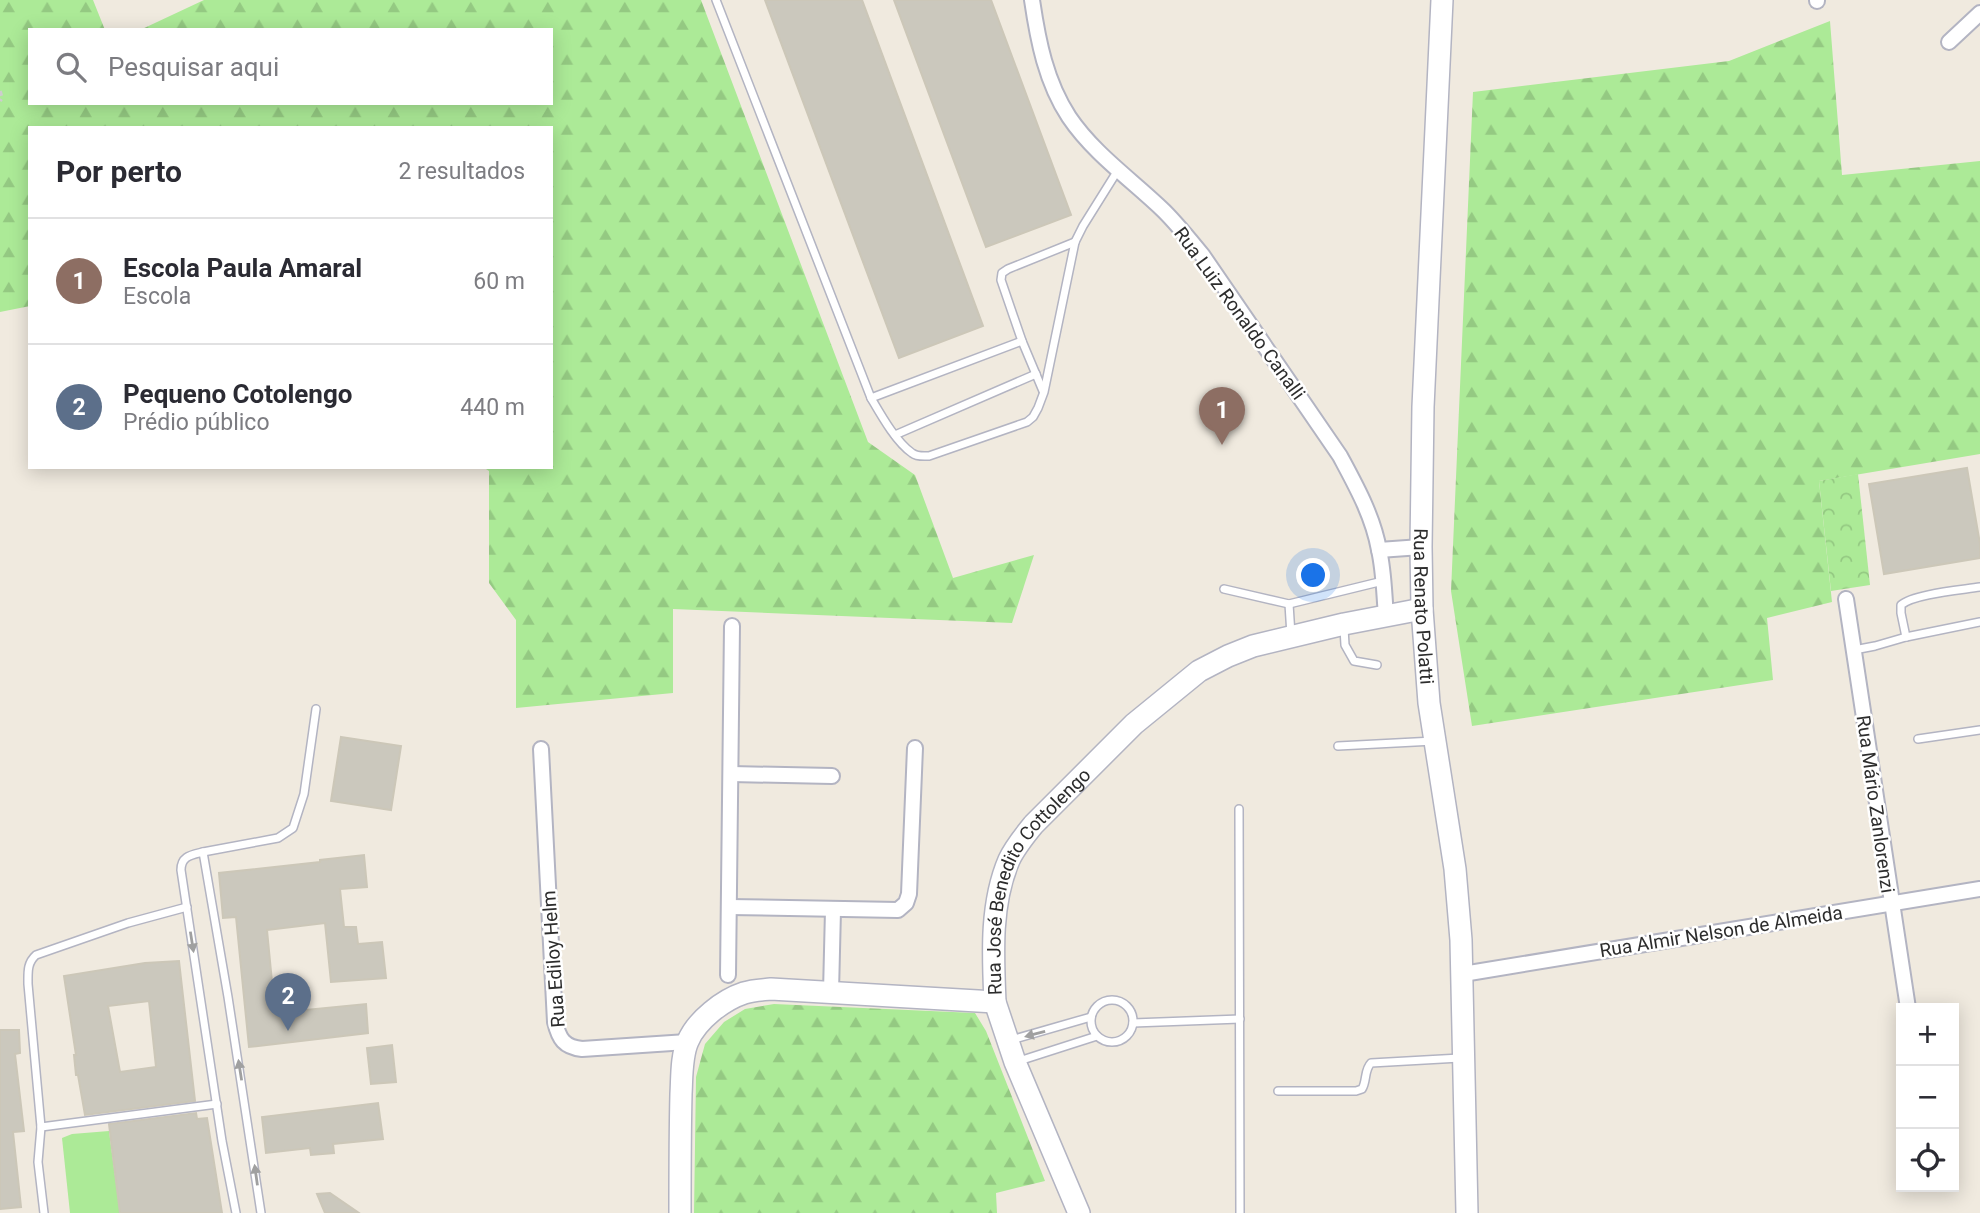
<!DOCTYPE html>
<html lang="pt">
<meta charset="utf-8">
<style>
body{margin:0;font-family:Roboto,sans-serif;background:#f7f7f7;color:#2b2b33}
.controls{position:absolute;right:21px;bottom:21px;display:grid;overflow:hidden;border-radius:0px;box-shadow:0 4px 18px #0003}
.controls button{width:63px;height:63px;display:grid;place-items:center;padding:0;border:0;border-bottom:2px solid #e1e1e2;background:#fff;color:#2b2b33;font:35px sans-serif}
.you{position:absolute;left:1314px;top:576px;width:24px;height:24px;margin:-18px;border:5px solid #fff;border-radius:50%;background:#1a73e8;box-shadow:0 0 0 10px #1a73e833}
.badge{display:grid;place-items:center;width:46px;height:46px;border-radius:50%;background:#ea580c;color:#fff;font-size:23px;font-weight:700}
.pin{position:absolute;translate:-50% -58px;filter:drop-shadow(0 2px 4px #0008)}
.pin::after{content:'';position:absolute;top:37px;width:24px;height:21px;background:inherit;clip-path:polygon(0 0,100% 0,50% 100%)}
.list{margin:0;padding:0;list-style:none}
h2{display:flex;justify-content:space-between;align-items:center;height:91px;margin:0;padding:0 28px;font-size:30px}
h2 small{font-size:23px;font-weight:400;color:#7c7c81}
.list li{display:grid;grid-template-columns:46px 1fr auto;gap:21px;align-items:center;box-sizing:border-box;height:126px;padding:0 28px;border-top:2px solid #e1e1e2}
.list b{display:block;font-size:26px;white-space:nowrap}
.list p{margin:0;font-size:23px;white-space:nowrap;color:#7c7c81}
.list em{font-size:23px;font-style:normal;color:#7c7c81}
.icon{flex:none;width:38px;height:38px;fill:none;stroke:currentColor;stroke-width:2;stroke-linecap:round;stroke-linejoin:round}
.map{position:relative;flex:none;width:1980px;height:1213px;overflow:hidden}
.search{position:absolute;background:#fff;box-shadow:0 4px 18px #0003;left:28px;top:28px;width:525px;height:77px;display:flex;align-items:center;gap:18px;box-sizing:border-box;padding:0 24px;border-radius:0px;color:#7c7c81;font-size:26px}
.panel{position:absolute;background:#fff;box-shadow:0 4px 18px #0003;left:28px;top:126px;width:525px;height:343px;border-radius:0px}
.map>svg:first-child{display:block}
</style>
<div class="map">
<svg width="1980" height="1213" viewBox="0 0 1980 1213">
<defs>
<pattern id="forest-firs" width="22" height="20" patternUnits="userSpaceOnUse" patternTransform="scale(1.75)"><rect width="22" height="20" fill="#acea97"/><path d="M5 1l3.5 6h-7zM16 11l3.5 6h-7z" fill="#94c982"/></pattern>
<pattern id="park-crowns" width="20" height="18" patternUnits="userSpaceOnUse" patternTransform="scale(1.75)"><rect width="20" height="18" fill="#acea97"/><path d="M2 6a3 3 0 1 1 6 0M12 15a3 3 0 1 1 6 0" fill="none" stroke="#94c982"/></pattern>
</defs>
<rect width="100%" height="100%" fill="#f0eadf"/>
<polygon fill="#acea97" points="109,1131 120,1213 70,1213 62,1138 72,1134"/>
<g fill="url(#forest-firs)">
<polygon points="0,0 93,0 105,30 30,30 30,103 551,103 551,30 140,30 204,0 701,0 868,442 915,475 953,578 1034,555 1012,623 673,609 673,693 516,708 516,620 489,583 489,471 483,467 551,467 551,128 30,128 30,306 0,312"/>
<polygon points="1830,21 1842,175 1980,161 1980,454 1819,481 1832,602 1767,618 1773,680 1472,726 1451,591 1473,92 1729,61"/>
<polygon points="774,1004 975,1013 986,1031 1045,1181 996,1193 997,1213 694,1213 696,1077 705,1044 724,1022 745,1009"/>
</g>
<polygon fill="url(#park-crowns)" points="1858,474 1870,585 1831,591 1819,481"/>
<g fill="#cbc8bd" stroke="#ccc7b8" stroke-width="2" fill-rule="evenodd">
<polygon points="765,0 862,0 983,326 899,358"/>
<polygon points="894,0 991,0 1071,215 986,247"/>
<polygon points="1967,468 1980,544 1980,558 1884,574 1869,484"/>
<polygon points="341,737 401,746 391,810 331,801"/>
<polygon points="364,855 367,887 340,889 344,927 356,927 358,944 382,942 386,978 331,982 325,923 267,930 275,1013 366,1004 368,1033 249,1047 236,917 223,918 219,873 320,862 320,860"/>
<path d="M179 961 195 1101 85 1115 78 1075H76L74 1055H76L64 976 145 963ZM149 1001 156 1067 120 1072 108 1006Z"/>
<polygon points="0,1030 19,1030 20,1053 15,1054 24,1131 13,1132 21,1207 0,1209"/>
<polygon points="392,1045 396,1082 371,1084 367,1048"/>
<polygon points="378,1103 383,1139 333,1144 334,1153 311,1155 310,1148 266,1153 262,1117"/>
<polygon points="196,1113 197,1119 207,1118 222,1213 120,1213 109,1124"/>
<polygon points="330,1193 359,1213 325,1213 317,1194"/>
</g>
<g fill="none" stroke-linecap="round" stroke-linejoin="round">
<g stroke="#b3b4c2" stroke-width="10">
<g id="lane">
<path d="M716 0 871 398C881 415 896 442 912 453 917 457 923 456 929 456L1027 422 1033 417 1038 408 1044 392 1075 242 1083 226 1118 170"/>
<polyline points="1043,391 1022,341 1001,280 1002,273 1008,269 1075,242"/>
<polyline points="871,398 1022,341"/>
<polyline points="895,435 1036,374"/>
<polyline points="1224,589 1289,604 1383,581"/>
<polyline points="1289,604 1291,635"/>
<polyline points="1344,628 1345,645 1354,661 1377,665"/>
<path d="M1906 637 1901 613V605C1913 594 1962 590 1980 587"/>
<polyline points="1854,650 1875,646 1906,637 1980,622"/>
<polyline points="1918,739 1980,730"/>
<polyline points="1338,746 1434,741"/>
<polyline points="1239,809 1240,1213"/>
<polyline points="203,852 278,838 293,828 304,794 316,709"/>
<circle cx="1112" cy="1021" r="21"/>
<polyline points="1133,1023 1240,1019"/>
<polyline points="1011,1040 1091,1017"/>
<polyline points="1019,1061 1097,1036"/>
<path d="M1278 1091H1356L1362 1089C1367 1081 1364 1070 1371 1063L1460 1058"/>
<polyline points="41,1127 217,1104"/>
<path d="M44 1213 38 1162 41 1127 28 984C28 972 27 963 36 955L128 923 187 907"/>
<path d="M236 1213 222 1141 181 870C181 856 191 855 203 852L228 997 261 1213"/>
</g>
</g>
<g stroke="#b3b4c2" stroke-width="18">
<g id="street">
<path d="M1032 0C1038 41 1046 82 1069 117 1094 154 1132 180 1164 211 1178 225 1190 240 1203 256L1340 456C1356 486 1373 516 1379 550 1384 572 1384 594 1386 615"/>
<polyline points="1817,0 1817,1"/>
<polyline points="1949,42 1980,13"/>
<polyline points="1379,550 1421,547"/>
<polyline points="1846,599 1908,1008"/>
<path d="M541 749 555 1022C559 1039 564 1047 582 1049L687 1042"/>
<polyline points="731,774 832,776"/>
<polyline points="729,907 898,910 906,903 909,894 915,748"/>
<polyline points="1463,974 1980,889"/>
<polyline points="728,975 732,626"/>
<polyline points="831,992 833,910"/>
</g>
</g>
<g stroke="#b3b4c2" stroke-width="24">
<g id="secondary">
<path id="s1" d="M1442 0 1423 407 1421 547 1422 609 1429 703 1455 869 1461 940 1467 1213"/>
<polyline points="995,1002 1015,1062 1079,1213"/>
<path id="s2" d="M680 1213C680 1173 680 1134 681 1094 682 1078 681 1056 688 1041 697 1020 723 1000 744 993 753 990 762 990 771 989L995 1002C993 956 990 904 1009 860 1015 847 1025 835 1034 824L1134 724 1199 671 1228 656 1253 646 1344 624 1422 609"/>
</g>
</g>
<polyline stroke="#cdcdcd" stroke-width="3.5" stroke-dasharray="5 3.5" stroke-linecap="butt" points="0,91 2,98 0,101"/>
<use href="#lane" stroke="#fff" stroke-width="7"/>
<use href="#street" stroke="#fff" stroke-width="14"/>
<use href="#secondary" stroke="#fff" stroke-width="21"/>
</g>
<defs><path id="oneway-solid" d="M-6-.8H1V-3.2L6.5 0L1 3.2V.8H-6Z" transform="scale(1.75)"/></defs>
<g fill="#a0a0a0">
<use href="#oneway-solid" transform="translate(192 942) rotate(81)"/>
<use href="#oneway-solid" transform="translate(1035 1034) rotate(165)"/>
<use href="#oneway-solid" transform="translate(240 1070) rotate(-99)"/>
<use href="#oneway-solid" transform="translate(256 1175) rotate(-98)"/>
</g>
<g text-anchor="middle" stroke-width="5" stroke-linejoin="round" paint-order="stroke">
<g font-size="19" fill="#2d2d2d" stroke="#fff">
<text transform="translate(1240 313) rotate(54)" y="7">Rua Luiz Ronaldo Canalli</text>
<text dy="7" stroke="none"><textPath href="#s1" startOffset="607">Rua Renato Polatti</textPath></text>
<text transform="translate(1876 804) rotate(82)" y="7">Rua Mário Zanlorenzi</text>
<text dy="7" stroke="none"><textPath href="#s2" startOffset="635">Rua José Benedito Cottolengo</textPath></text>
<text transform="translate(1721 931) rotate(-9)" y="7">Rua Almir Nelson de Almeida</text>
<text transform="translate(553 959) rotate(-94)" y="7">Rua Ediloy Helm</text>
</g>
</g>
</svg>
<div class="controls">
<button>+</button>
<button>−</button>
<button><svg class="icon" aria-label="locate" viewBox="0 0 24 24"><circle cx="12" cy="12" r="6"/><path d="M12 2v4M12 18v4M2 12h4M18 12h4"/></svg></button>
</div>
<div class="you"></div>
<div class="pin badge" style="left:1222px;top:445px;background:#8d6e63">1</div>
<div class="pin badge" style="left:288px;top:1031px;background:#5c6f8a">2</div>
<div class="search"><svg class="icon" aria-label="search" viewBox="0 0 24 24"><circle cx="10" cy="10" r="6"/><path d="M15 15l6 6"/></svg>Pesquisar aqui</div>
<section class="panel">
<h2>Por perto<small>2 resultados</small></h2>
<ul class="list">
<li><span class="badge" style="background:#8d6e63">1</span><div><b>Escola Paula Amaral</b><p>Escola</p></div><em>60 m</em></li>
<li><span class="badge" style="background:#5c6f8a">2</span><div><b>Pequeno Cotolengo</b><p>Prédio público</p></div><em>440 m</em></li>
</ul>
</section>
</div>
